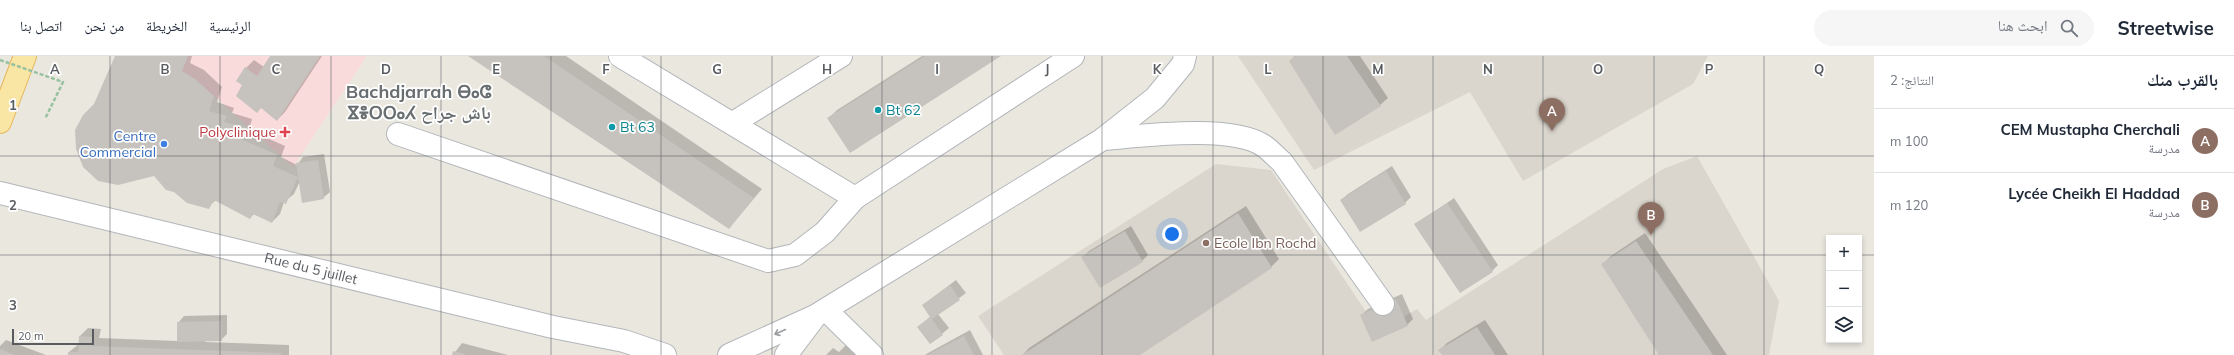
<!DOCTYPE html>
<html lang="ar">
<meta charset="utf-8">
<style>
body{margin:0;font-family:Mulish,"Noto Naskh Arabic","Noto Sans Tifinagh",sans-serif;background:#f6f6f7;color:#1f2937;direction:rtl}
.controls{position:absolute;right:12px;bottom:12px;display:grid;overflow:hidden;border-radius:0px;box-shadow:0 2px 6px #0003}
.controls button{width:36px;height:36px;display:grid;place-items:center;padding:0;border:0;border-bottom:1px solid #e0e1e3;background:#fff;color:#1f2937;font:20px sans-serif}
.scale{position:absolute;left:12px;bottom:10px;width:82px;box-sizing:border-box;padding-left:4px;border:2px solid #585c60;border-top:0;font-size:11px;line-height:14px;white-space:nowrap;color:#585c60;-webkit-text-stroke:3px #fff;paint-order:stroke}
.you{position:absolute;left:1172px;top:178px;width:14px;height:14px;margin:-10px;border:3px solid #fff;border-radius:50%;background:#1a73e8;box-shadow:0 0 0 6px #1a73e833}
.badge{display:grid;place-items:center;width:26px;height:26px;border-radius:50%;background:#1a73e8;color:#fff;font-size:13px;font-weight:700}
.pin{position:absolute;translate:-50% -33px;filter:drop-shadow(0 1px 2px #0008)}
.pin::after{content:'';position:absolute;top:21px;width:14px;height:12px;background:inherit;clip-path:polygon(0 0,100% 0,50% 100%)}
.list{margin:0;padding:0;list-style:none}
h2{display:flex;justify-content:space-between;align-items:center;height:52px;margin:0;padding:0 16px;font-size:17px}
h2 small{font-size:13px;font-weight:400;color:#747a83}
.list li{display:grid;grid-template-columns:26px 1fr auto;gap:12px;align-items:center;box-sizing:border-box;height:64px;padding:0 16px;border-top:1px solid #e0e1e3}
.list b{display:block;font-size:15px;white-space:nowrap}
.list p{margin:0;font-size:13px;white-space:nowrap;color:#747a83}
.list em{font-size:13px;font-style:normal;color:#747a83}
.icon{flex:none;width:22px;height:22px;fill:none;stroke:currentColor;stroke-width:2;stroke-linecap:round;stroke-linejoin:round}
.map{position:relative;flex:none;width:1874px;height:299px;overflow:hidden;direction:ltr}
header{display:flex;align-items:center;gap:24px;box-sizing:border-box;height:56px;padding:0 20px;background:#fff;border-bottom:1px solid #e0e1e3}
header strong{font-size:19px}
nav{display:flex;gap:22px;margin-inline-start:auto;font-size:14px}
.search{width:280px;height:36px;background:#f6f6f7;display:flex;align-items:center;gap:10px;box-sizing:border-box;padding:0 14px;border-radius:22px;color:#747a83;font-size:15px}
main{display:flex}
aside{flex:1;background:#fff}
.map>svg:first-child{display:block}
</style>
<header>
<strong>Streetwise</strong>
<div class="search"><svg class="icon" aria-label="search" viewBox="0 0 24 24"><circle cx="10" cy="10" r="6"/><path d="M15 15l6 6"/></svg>ابحث هنا</div>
<nav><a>الرئيسية</a><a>الخريطة</a><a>من نحن</a><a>اتصل بنا</a></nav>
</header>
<main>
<aside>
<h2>بالقرب منك<small>النتائج: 2</small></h2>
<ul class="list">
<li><span class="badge" style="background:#8d6e63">A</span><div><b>CEM Mustapha Cherchali</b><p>مدرسة</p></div><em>100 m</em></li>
<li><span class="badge" style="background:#8d6e63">B</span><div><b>Lycée Cheikh El Haddad</b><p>مدرسة</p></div><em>120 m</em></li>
</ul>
</aside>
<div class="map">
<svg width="1874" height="299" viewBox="0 0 1874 299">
<rect width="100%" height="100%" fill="#eae7df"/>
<g fill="#dad6cd">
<polygon points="1238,0 1708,0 1693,28 1523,125 1470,36 1314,114"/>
<polygon points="1697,100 1779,245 1769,299 1004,299 978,260 1216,108 1271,114 1379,275 1417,253 1426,264 1663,113"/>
</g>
<polygon fill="#f8dbda" points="188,0 367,0 293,111 195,23 182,15"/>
<g fill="#0003">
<polygon points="116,0 192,0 190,7 204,14 222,31 217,46 234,52 232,57 252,63 249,74 285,90 281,101 297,109 303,101 324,98 330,136 323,142 300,125 294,138 284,146 280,158 272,166 255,157 250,162 216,144 208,151 94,49"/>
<polygon points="271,0 322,0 285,56 277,64 243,28 246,12 254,4 264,11"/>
<polygon points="470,0 566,0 762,133 729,172"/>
<polygon points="922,0 999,0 828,63 837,54"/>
<polygon points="1295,0 1360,0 1388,42 1380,49 1290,5"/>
<polygon points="1392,110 1411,141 1405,147 1341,144 1348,138"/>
<polygon points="1454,142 1498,209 1492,215 1416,169"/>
<polygon points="1246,150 1279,203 1271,211 1139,299 1023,299 1029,292"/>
<polygon points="1131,170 1148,199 1142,205 1083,201 1089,195"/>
<polygon points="1645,177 1727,299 1657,299 1659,298 1603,208 1611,200"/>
<polygon points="956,224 966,237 938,258 949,272 931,287 919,271 931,260 923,249"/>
<polygon points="1402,238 1413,263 1407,269 1362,259 1368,253"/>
<polygon points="227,259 227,278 221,284 205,284 205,286 289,289 289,299 69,299 69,296 79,288 80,280 88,272 101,273 99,282 178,285 178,267 184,260"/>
<polygon points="1485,264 1508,299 1443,299 1440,294 1447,287"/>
<polygon points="970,274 983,299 925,299 928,297"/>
<polygon points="6,284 46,299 0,299 0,290"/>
<polygon points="462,287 508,299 453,299"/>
<polygon points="848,287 862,299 826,299 833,292 839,296"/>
</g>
<g fill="#c6c2bd">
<polygon points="115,0 188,0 182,15 195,23 214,40 209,55 227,60 224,66 245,71 241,83 277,99 273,110 298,121 286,148 280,146 272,167 253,158 250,163 214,144 209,153 187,147 174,136 166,134 154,120 118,129 98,125 83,111 76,93 75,74 83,59 94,48"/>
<polygon points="270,0 320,0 277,65 261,52 257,57 236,40 242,29 236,25 245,11 257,20"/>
<polygon points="468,0 544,0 754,142 729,173"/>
<polygon points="925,0 1001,0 850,97 827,62"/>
<polygon points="1296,0 1347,0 1381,50 1335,79 1289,5"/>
<polygon points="318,104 324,143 302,147 296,107"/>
<polygon points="1386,115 1406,148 1360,176 1340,144"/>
<polygon points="1447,147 1493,216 1460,237 1414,168"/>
<polygon points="1238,157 1272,212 1140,299 1022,299"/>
<polygon points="1125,175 1143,206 1100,232 1081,201"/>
<polygon points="1636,185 1713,299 1659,299 1601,208"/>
<polygon points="950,229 960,244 932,263 943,279 930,288 917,271 930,261 922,249"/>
<polygon points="1396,243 1408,270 1372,286 1360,259"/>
<polygon points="221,265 222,285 177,286 177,266"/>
<polygon points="1477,271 1495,299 1442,299 1438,294"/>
<polygon points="79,280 93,281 92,290 281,297 281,299 68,299 68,296 78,296"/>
<polygon points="964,280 974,299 927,299"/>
<polygon points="0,293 15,299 0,299"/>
<polygon points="453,295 465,298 465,299 452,299"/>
</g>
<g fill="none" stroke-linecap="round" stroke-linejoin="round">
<g stroke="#b2b6ba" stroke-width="24">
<g id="minor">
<polyline points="620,0 855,142"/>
<polyline points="733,67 841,0"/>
<polyline points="398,78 768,205 795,199 825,176 855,142 1073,0"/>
<path d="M1103 83C1142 80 1232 68 1264 90 1270 94 1276 101 1282 106L1383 248"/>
<path id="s1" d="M0 137 553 271 624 285 665 299"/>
<polyline points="826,254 872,299"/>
<polyline points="729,299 815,260 1103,83 1155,42 1183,8 1185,0"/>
<polyline points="786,299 814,262"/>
</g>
</g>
<g stroke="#e7b65b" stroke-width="24">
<polyline id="major" points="0,66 25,0"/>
</g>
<use href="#minor" stroke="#fff" stroke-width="22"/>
<use href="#major" stroke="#f9e6a5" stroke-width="22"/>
<polyline stroke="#97c1a0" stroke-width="2.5" stroke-dasharray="4 2" stroke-linecap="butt" points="0,4 63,26 45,63"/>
</g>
<defs><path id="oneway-shaft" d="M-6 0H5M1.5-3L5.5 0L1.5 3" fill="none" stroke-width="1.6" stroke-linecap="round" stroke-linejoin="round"/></defs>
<use stroke="#9b9da0" href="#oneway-shaft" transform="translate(780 276) rotate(156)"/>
<path fill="none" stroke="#585c60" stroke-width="1" stroke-opacity="0.55" d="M110 0V299M220 0V299M331 0V299M441 0V299M551 0V299M661 0V299M772 0V299M882 0V299M992 0V299M1102 0V299M1213 0V299M1323 0V299M1433 0V299M1543 0V299M1654 0V299M1764 0V299M0 100H1874M0 199H1829M1859 199H1874"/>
<g fill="#0f9aa8" stroke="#fff" stroke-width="1.5">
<circle cx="878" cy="54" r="4"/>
<circle cx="612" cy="71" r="4"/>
</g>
<path fill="#e0444e" stroke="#fff" stroke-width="1.5" d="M283 70h4v4h4v4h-4v4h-4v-4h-4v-4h4z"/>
<circle fill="#3f7fe0" stroke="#fff" stroke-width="1.5" cx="164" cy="88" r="4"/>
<circle fill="#8d6e63" stroke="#fff" stroke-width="1.5" cx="1206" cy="187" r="4"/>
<g text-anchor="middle" stroke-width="3.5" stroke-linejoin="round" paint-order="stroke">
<g font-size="14" fill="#0d838f" stroke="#fff" text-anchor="start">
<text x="886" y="59">Bt 62</text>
<text x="620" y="76">Bt 63</text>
</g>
<g font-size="14" fill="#be3a42" stroke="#fff" text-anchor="end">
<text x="276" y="81">Polyclinique</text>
</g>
<g font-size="14" fill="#366cbe" stroke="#fff" text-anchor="end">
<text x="156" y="85">Centre<tspan x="156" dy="16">Commercial</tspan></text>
</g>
<g font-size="14" fill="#785e54" stroke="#fff" text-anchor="start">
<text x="1214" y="192">Ecole Ibn Rochd</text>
</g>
<g font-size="14" fill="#585c60" stroke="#fff">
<text dy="5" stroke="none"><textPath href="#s1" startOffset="320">Rue du 5 juillet</textPath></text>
</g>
<g font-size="18" font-weight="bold" fill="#696e71" stroke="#fff">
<text x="419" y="42">Bachdjarrah ⴱⴰⵛ<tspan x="419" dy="21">ⴵⴻⵔⵔⴰⵃ باش جراح</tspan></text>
</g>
</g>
<g font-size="13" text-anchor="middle" font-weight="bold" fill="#585c60" stroke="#fff" stroke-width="3.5" stroke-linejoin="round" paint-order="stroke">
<text x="55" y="18">A</text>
<text x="165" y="18">B</text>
<text x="276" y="18">C</text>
<text x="386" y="18">D</text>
<text x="496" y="18">E</text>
<text x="606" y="18">F</text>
<text x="717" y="18">G</text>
<text x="827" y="18">H</text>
<text x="937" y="18">I</text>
<text x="1047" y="18">J</text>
<text x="1157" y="18">K</text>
<text x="1268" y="18">L</text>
<text x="1378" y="18">M</text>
<text x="1488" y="18">N</text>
<text x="1598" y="18">O</text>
<text x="1709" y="18">P</text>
<text x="1819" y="18">Q</text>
<text x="13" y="54">1</text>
<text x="13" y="154">2</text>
<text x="13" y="254">3</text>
</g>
</svg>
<div class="controls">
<button>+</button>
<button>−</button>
<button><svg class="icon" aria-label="layers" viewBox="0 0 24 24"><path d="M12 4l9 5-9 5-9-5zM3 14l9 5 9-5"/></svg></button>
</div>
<div class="scale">20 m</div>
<div class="you"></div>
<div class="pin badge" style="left:1552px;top:75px;background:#8d6e63">A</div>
<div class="pin badge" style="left:1651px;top:179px;background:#8d6e63">B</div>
</div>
</main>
